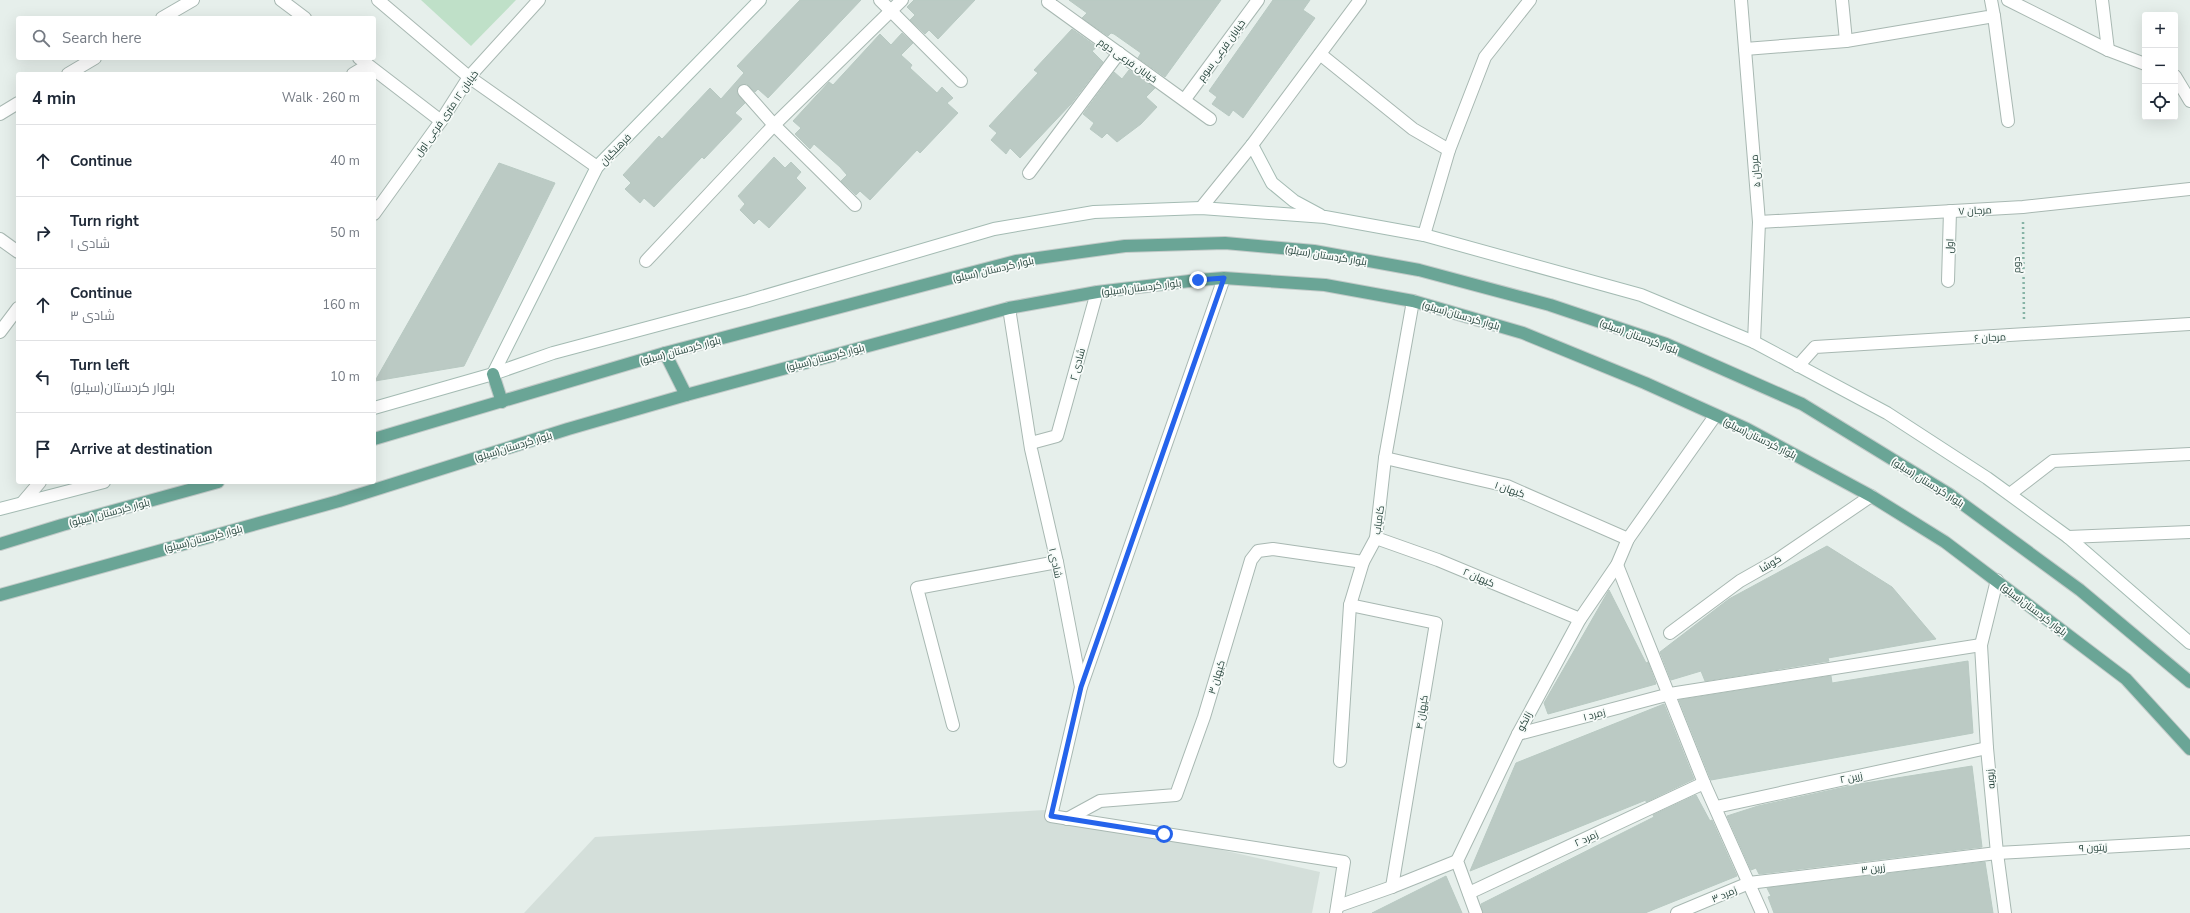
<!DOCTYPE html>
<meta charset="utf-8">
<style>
body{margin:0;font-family:"Nunito Sans",Cairo,sans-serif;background:#f6f6f7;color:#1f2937}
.controls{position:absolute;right:12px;top:12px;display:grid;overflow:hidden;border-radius:4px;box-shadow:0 4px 16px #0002}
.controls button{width:36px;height:36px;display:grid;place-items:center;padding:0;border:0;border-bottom:1px solid #e0e1e3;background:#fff;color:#1f2937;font:20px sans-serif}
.stop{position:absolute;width:12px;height:12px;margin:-9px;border:3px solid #2563eb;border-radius:50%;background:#fff}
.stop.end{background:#2563eb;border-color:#fff;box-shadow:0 1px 4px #0008}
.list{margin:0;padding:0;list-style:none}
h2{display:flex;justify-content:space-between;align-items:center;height:52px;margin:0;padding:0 16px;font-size:17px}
h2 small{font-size:13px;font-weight:400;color:#747a83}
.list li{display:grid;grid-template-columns:26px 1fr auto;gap:12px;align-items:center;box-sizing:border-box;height:72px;padding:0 16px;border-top:1px solid #e0e1e3}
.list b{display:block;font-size:15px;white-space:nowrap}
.list p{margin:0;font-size:13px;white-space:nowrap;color:#747a83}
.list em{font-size:13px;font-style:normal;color:#747a83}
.icon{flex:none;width:22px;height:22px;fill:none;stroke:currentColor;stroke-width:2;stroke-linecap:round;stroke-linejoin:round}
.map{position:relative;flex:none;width:2190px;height:913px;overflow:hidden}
.search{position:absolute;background:#fff;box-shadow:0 4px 16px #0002;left:16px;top:16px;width:360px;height:44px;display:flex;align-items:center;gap:10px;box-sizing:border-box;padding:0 14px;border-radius:4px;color:#747a83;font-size:15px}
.panel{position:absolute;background:#fff;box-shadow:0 4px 16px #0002;left:16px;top:72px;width:360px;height:412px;border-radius:4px}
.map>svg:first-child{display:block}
</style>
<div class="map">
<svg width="2190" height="913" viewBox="0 0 2190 913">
<rect width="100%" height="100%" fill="#e6efeb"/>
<polygon fill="#d4dfda" points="1044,810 1320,872 1312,913 524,913 595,837"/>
<polygon fill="#bfe0c8" points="421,0 516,0 471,46"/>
<g fill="#bbcac4" stroke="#b8c9c2">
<polygon points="800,0 861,0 768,98 758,89 755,92 747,84 739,86 737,93 745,103 735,113 742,119 704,159 702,157 654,207 644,198 640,203 625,189 631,183 623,175 659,136 662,139 710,88 721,99 744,73 737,66"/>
<polygon points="914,0 975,0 938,39 929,30 925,34 910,20 915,15 907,7"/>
<polygon points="1069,0 1221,0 1165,77 1138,58 1141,53 1114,34 1111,33 1108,36 1082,18 1087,13"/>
<polygon points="1273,0 1310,0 1303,10 1315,18 1243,118 1233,110 1229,116 1212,104 1217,97 1209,91"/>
<polygon points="1072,29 1097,47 1092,51 1103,62 1071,104 1020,158 1010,148 1006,154 991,140 997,133 989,126 1038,73 1034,70"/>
<polygon points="902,33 913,43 901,55 912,65 910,68 937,93 942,87 953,98 947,103 958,113 920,153 917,150 870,200 860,191 856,195 841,181 847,175 840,167 814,144 810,149 795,134 801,128 793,121 829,82 833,85 880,34 891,45"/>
<polygon points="1129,70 1155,88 1146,97 1157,107 1141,124 1117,142 1107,133 1102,138 1090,129 1094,123 1083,114 1114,72 1122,79"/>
<polygon points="774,157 785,168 791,162 801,172 796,178 806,188 769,228 759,219 754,224 740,210 745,204 738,196"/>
<polygon points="499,163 555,183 464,366 375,381"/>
<polygon points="1827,546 1892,587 1936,639 1828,658 1829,661 1705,681 1701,671 1671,680 1660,652 1729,599"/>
<polygon points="1609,590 1646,663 1648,662 1656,684 1548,714 1544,703"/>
<polygon points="1968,661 1973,733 1711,780 1679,700 1831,676 1832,683"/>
<polygon points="1664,704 1694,779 1646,802 1646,800 1470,871 1516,763"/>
<polygon points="1972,766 1982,847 1759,874 1756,868 1751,870 1727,816 1758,806 1859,784"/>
<polygon points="1696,795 1710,821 1712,820 1737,876 1645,913 1483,913 1481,904 1654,817 1653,815"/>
<polygon points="1985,862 1993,913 1774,913 1768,897 1771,896 1767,888"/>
<polygon points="1446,876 1462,913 1372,913"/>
</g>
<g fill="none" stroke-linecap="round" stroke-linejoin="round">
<g stroke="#a8b8b2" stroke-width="14">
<g id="street">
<polyline points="281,0 305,18"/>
<polyline points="378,0 469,77 597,167"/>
<polyline points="880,0 961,81"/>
<polyline points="1050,0 1048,2 1210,119"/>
<polyline points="1741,0 1759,222 1754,342"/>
<polyline points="1842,0 1846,41"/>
<polyline points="2008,0 2108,50 2145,64"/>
<polyline points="2102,0 2108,50"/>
<polyline points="1994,16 2008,121"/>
<polyline points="162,18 193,0"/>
<polyline points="1745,49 1846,41 1994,16 1991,0"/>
<polyline points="1320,54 1413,129 1449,150"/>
<polyline points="359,58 441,121"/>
<polyline points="68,74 95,58"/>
<polyline points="353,74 368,65"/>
<polyline points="2175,76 2190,101"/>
<polyline points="744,91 774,125 855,205"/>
<polyline points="1185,99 1258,0"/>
<polyline points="0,114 18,103"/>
<polyline points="1029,173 1119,53"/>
<polyline points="1201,208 1252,145 1360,0"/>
<polyline points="374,214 441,121 469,77 539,0"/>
<polyline points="1759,222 2023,207 2190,189"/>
<polyline points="1424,235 1449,150 1485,57 1530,0"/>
<polyline points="0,239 18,252"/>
<polyline points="646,261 774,125 902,0"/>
<polyline points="1948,281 1950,211"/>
<polyline points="1009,308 1031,449 1057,562 1081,687 1051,816 1344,862 1336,913"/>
<polyline points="0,332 18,308"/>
<polyline points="1798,366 1815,347 2190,324"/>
<polyline points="1031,443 1057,436 1097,292"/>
<polyline points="1385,458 1507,486 1628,539"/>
<polyline points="2010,494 2053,461 2190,454"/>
<polyline points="23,502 40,482"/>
<polyline points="2068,537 2190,532"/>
<polyline points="1376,538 1438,560 1580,619"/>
<polyline points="1617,565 1704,783 1762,913"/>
<polyline points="1997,580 1981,645 1987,748 1997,853 2005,913"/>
<polyline points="1350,605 1436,623 1392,887"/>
<polyline points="1670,633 1740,581 1777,560 1871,496"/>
<polyline points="1081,687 1224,278"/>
<polyline points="953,725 917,588 1057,562"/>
<polyline points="1518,734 1670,694 1981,645"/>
<polyline points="1340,761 1350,605 1363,562 1376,538 1385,458 1413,301"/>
<polyline points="1716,807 1987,748"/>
<polyline points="1067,819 1100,801 1176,795 1204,717 1251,560 1258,551 1273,549 1363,562"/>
<polyline points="1469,893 1704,783"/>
<polyline points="1338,906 1392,887 1457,861"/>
<polyline points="1476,913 1457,861 1518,734 1580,619 1617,565 1628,539 1715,416"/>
<polyline points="1677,913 1749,883 1997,853 2190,842"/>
</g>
</g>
<g stroke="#a4bbb3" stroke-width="14">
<g id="secondary">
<polyline points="1252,145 1272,183 1294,201 1320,215"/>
<polyline points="493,374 597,167 760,0"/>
<polyline points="374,408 493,374 553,353 748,301 994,229 1094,212 1201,208 1325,217 1424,235 1641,295 1754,342 1887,413 1987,478 2068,537 2190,643"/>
<polyline points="0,509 104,482"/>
</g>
</g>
<g stroke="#c2cac8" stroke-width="14">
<g id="primary">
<polyline points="665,353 686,395"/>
<polyline points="493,374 502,402"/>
<polyline points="374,439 665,353 1016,261 1125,246 1225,243 1314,251 1419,270 1550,305 1666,344 1802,404 1949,494 2080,590 2190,682"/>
<polyline points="0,544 62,525 218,482"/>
<polyline points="0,595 339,501 568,429 686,395 1009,308 1097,292 1198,280 1224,278 1325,285 1413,301 1523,333 1645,383 1747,429 1871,496 1945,542 2126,679 2190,749"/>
</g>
</g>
<polyline stroke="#86b3a5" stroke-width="2.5" stroke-dasharray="2 3" stroke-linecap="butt" points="2023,222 2024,321"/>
<use href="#street" stroke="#fff" stroke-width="12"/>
<use href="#secondary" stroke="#fff" stroke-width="12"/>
<use href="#primary" stroke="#6aa596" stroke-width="12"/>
</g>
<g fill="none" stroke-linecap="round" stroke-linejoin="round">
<polyline stroke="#2563eb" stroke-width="5" points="1164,834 1051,816 1081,687 1224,278 1198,280"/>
</g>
<g text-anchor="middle" stroke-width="3.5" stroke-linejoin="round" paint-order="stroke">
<g font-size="10" fill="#24423a" stroke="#f7fbf9">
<text transform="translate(1221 50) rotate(-54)" y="4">خیابان فرعی سوم</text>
<text transform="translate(1128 60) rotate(35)" y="4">خیابان فرعی دوم</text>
<text transform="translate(446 113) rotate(-55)" y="4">خیابان ۱۲ متری فرعی اول</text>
<text transform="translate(615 149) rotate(-46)" y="4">فرهنگیان</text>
<text transform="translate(1755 171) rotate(-95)" y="4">مرجان ۵</text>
<text transform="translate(1975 210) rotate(-3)" y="4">مرجان ۷</text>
<text transform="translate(1949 246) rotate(-88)" y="4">اول</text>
<text transform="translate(1326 255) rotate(9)" y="4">بلوار کردستان (سیلو)</text>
<text transform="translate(2016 265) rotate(-91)" y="4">دوم</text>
<text transform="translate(993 269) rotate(-13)" y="4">بلوار کردستان (سیلو)</text>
<text transform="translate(1141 287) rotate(-7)" y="4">بلوار کردستان(سیلو)</text>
<text transform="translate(1461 315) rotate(16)" y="4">بلوار کردستان(سیلو)</text>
<text transform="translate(1639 336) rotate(20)" y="4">بلوار کردستان (سیلو)</text>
<text transform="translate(1990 337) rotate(-3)" y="4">مرجان ۶</text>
<text transform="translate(680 350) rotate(-15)" y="4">بلوار کردستان (سیلو)</text>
<text transform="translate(825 357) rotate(-15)" y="4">بلوار کردستان(سیلو)</text>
<text transform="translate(1077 364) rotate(-75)" y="4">شادی ۲</text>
<text transform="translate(1760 438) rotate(26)" y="4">بلوار کردستان(سیلو)</text>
<text transform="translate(513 446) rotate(-17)" y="4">بلوار کردستان(سیلو)</text>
<text transform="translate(1928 482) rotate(32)" y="4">بلوار کردستان (سیلو)</text>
<text transform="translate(1510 489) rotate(19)" y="4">کیهان ۱</text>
<text transform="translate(109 512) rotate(-15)" y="4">بلوار کردستان (سیلو)</text>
<text transform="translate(1378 520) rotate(-82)" y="4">کامیاب</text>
<text transform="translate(203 538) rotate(-15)" y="4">بلوار کردستان(سیلو)</text>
<text transform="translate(1056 563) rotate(78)" y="4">شادی ۱</text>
<text transform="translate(1770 563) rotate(-31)" y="4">کوشا</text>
<text transform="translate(1479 577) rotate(23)" y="4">کیهان ۲</text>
<text transform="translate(2034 609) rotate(37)" y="4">بلوار کردستان(سیلو)</text>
<text transform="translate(1216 677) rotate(-73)" y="4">کیهان ۳</text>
<text transform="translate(1421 712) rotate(-81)" y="4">کیهان ۴</text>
<text transform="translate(1594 714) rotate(-15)" y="4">زمرد ۱</text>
<text transform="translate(1524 721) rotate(-62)" y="4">زانکو</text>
<text transform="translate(1851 777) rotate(-12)" y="4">زرین ۲</text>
<text transform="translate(1990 779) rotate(-95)" y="4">زیویه</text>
<text transform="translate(1586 838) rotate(-25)" y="4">زمرد ۲</text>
<text transform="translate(2093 847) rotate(-3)" y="4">زیتون ۹</text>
<text transform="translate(1873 868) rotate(-7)" y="4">زرین ۳</text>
<text transform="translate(1724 894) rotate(-23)" y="4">زمرد ۳</text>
</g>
</g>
</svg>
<div class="controls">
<button>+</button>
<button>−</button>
<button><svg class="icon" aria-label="locate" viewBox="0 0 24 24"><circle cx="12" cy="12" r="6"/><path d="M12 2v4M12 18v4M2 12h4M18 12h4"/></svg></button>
</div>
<div class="stop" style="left:1164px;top:834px"></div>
<div class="stop end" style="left:1198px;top:280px"></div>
<div class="search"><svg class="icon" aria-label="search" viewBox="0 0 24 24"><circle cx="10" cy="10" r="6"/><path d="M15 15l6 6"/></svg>Search here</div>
<section class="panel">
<h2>4 min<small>Walk · 260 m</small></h2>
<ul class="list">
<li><svg class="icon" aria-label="ahead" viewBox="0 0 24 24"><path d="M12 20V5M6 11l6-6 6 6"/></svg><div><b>Continue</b></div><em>40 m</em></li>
<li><svg class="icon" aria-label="right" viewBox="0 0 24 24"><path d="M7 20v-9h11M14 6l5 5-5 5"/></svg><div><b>Turn right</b><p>شادی ۱</p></div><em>50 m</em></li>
<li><svg class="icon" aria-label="ahead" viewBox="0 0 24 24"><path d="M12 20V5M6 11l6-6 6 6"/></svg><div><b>Continue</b><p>شادی ۳</p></div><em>160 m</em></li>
<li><svg class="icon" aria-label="left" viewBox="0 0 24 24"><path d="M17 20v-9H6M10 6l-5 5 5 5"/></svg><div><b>Turn left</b><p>بلوار کردستان(سیلو)</p></div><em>10 m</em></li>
<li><svg class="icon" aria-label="arrive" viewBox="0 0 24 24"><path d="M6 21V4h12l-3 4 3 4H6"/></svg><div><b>Arrive at destination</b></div></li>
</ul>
</section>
</div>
